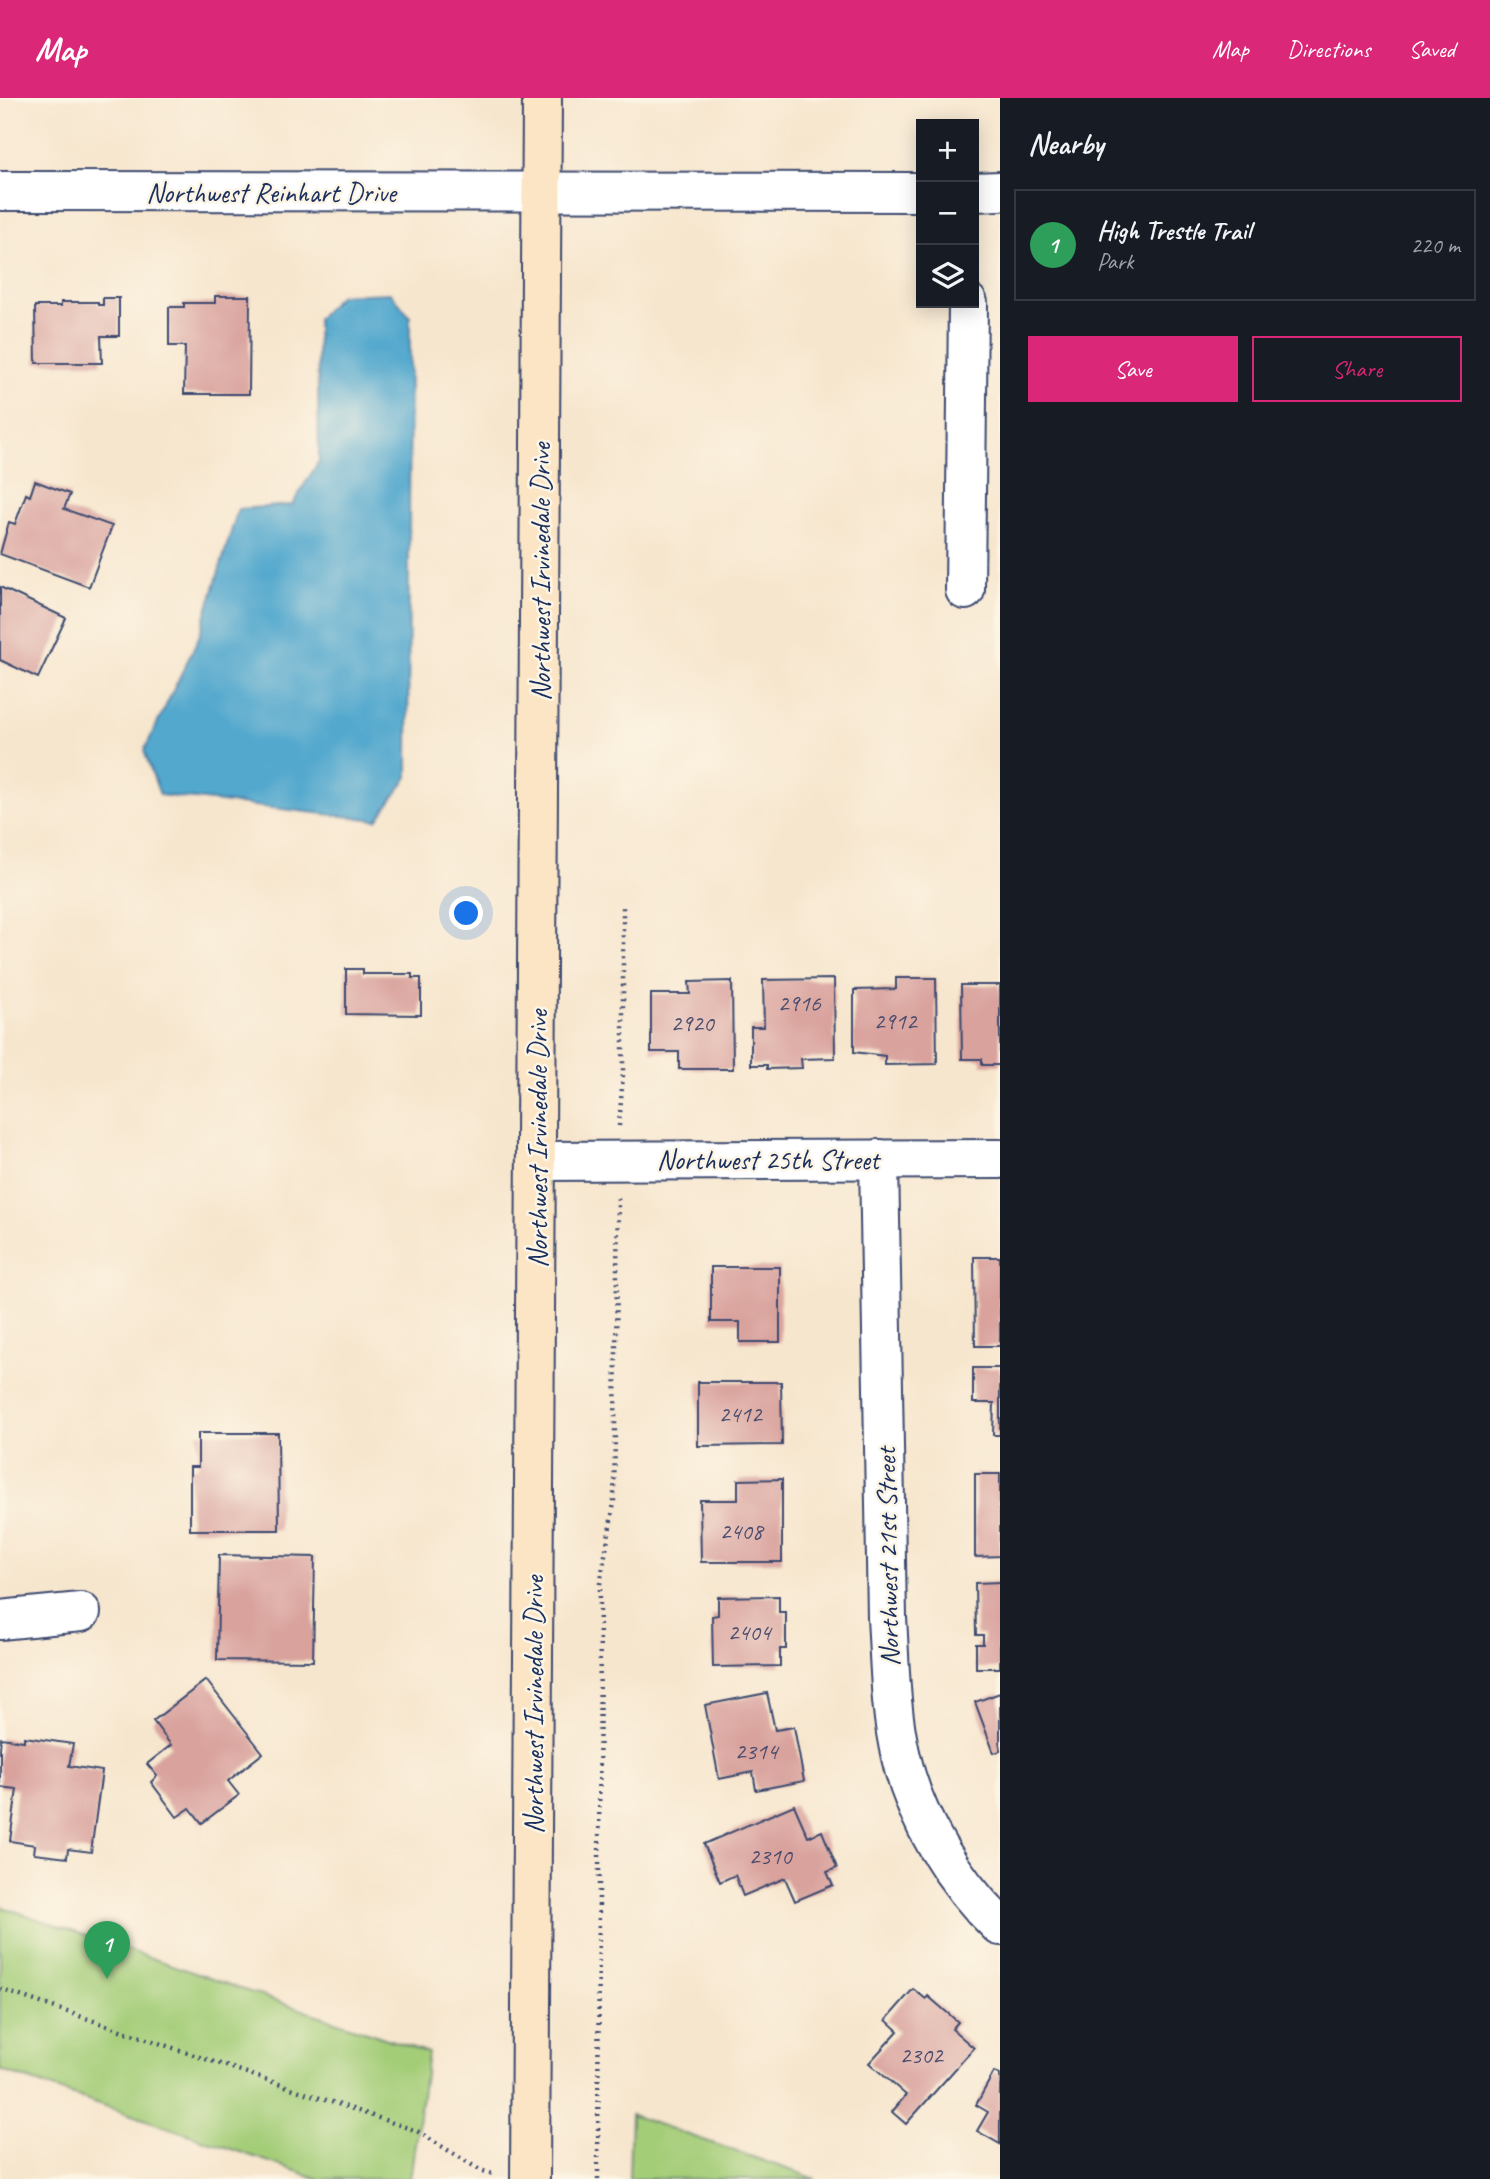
<!DOCTYPE html>
<meta charset="utf-8">
<style>
body{margin:0;font-family:Caveat,sans-serif;background:#242831;color:#f1f3f6}
.controls{position:absolute;right:21px;top:21px;display:grid;overflow:hidden;border-radius:0px;box-shadow:0 4px 18px #0003}
.controls button{width:63px;height:63px;display:grid;place-items:center;padding:0;border:0;border-bottom:2px solid #363941;background:#171b24;color:#f1f3f6;font:35px sans-serif}
.you{position:absolute;left:467px;top:816px;width:24px;height:24px;margin:-18px;border:5px solid #fff;border-radius:50%;background:#1a73e8;box-shadow:0 0 0 10px #1a73e833}
.badge{display:grid;place-items:center;width:46px;height:46px;border-radius:50%;background:#db2777;color:#fff;font-size:23px;font-weight:700}
.pin{position:absolute;translate:-50% -58px;filter:drop-shadow(0 2px 4px #0008)}
.pin::after{content:'';position:absolute;top:37px;width:24px;height:21px;background:inherit;clip-path:polygon(0 0,100% 0,50% 100%)}
.list{margin:0;padding:0;list-style:none}
h2{display:flex;justify-content:space-between;align-items:center;height:91px;margin:0;padding:0 28px;font-size:30px}
h2 small{font-size:23px;font-weight:400;color:#9ea1a6}
.list li{display:grid;grid-template-columns:46px 1fr auto;gap:21px;align-items:center;box-sizing:border-box;height:112px;margin:0 14px 14px;padding:0 14px;border:2px solid #363941;border-radius:0px}
.list b{display:block;font-size:26px;white-space:nowrap}
.list p{margin:0;font-size:23px;white-space:nowrap;color:#9ea1a6}
.list em{font-size:23px;font-style:normal;color:#9ea1a6}
.actions{display:flex;gap:14px;padding:21px 28px}
.actions a{flex:1;padding:16px 0;border:2px solid #db2777;border-radius:0px;text-align:center;font-size:24px;color:#db2777}
.actions .main{background:#db2777;color:#fff}
.icon{flex:none;width:38px;height:38px;fill:none;stroke:currentColor;stroke-width:2;stroke-linecap:round;stroke-linejoin:round}
.map{position:relative;flex:none;width:1000px;height:2081px;overflow:hidden}
header{display:flex;align-items:center;gap:42px;box-sizing:border-box;height:98px;padding:0 35px;background:#db2777;color:#fff}
header strong{font-size:33px}
nav{display:flex;gap:38px;margin-inline-start:auto;font-size:24px}
main{display:flex}
aside{flex:1;background:#171b24}
.map>svg:first-child{display:block}
</style>
<header>
<strong>Map</strong>
<nav><a>Map</a><a>Directions</a><a>Saved</a></nav>
</header>
<main>
<div class="map">
<svg width="1000" height="2081" viewBox="0 0 1000 2081">
<rect width="100%" height="100%" fill="#fcf5e5"/>
<filter id="ink" filterUnits="userSpaceOnUse"><feTurbulence type="fractalNoise" baseFrequency=".0143" numOctaves="2"/><feDisplacementMap in="SourceGraphic" scale="14" xChannelSelector="R" yChannelSelector="G"/><feConvolveMatrix kernelMatrix="1 2 1 2 8 2 1 2 1" color-interpolation-filters="sRGB"/></filter>
<filter id="wash" filterUnits="userSpaceOnUse"><feTurbulence type="fractalNoise" baseFrequency=".00686" numOctaves="4" result="noise"/><feDisplacementMap in="SourceGraphic" scale="28" xChannelSelector="R" yChannelSelector="G"/><feGaussianBlur stdDeviation="1.57" result="paint"/><feColorMatrix in="noise" values="0 0 0 0 0 0 0 0 0 0 0 0 0 0 0 0 0 1.4 0 .05"/><feComposite in="paint" operator="in"/></filter>
<g filter="url(#wash)">
<rect width="100%" height="100%" fill="#f7e6ce"/>
<g fill="#a4cd78" stroke="#607e6b" stroke-width="2">
<polygon points="0,1808 428,1955 410,2081 319,2081 0,1972"/>
<polygon points="631,2017 816,2081 629,2081"/>
</g>
<polygon fill="#52a8ce" stroke="#366c96" stroke-width="2" points="391,195 410,219 408,679 377,722 160,697 144,653 199,539 238,411 292,407 319,363 317,221 340,197"/>
<g id="blocks">
<g fill="#d9a29d">
<polygon points="215,198 250,198 249,296 184,296 185,248 169,248 169,209 184,209 184,205 215,205"/>
<polygon points="103,200 119,200 119,238 101,238 102,265 36,265 35,208 61,208 61,204 98,204 98,207 103,207"/>
<polygon points="35,383 70,396 64,411 112,428 89,489 0,456 9,424 15,426 26,396 30,398"/>
<polygon points="0,489 66,520 38,580 0,562"/>
<polygon points="346,871 363,871 363,876 412,876 412,880 421,880 421,917 346,916"/>
<polygon points="896,880 936,880 937,966 885,967 885,958 854,954 854,892 896,891"/>
<polygon points="834,881 835,960 801,961 802,970 767,971 767,967 751,967 751,929 764,929 763,882"/>
<polygon points="732,883 733,971 679,971 679,954 651,954 651,896 690,896 689,884"/>
<polygon points="961,887 1000,887 1000,967 982,967 982,961 962,961"/>
<polygon points="974,1159 1000,1159 1000,1248 975,1248"/>
<polygon points="711,1169 780,1169 780,1244 740,1244 740,1224 711,1224"/>
<polygon points="973,1270 1000,1270 1000,1337 993,1337 994,1305 973,1305"/>
<polygon points="698,1284 781,1284 782,1347 698,1348"/>
<polygon points="198,1335 278,1335 279,1432 190,1432 190,1369 198,1369"/>
<polygon points="975,1376 1000,1376 1000,1458 975,1459"/>
<polygon points="782,1381 782,1464 701,1464 700,1402 738,1402 738,1382"/>
<polygon points="219,1457 315,1459 313,1563 217,1562"/>
<polygon points="1000,1484 1000,1570 976,1570 976,1546 983,1546 983,1537 976,1537 975,1485"/>
<polygon points="779,1498 779,1514 786,1514 786,1551 780,1551 780,1568 713,1569 712,1518 718,1517 718,1499"/>
<polygon points="206,1582 263,1655 228,1683 239,1697 202,1725 190,1710 177,1719 151,1684 157,1678 147,1666 171,1647 153,1623"/>
<polygon points="767,1595 775,1632 794,1629 804,1683 756,1692 753,1674 719,1681 705,1607"/>
<polygon points="1000,1595 1000,1653 994,1655 975,1604"/>
<polygon points="24,1639 73,1646 69,1668 102,1673 91,1754 68,1751 67,1760 34,1756 35,1747 10,1743 17,1691 0,1689 0,1650 1,1640 24,1643"/>
<polygon points="794,1707 808,1739 822,1733 837,1770 827,1774 833,1787 795,1803 785,1780 743,1798 735,1777 720,1784 704,1746"/>
<polygon points="913,1891 926,1901 928,1898 958,1924 952,1931 974,1950 906,2026 892,2014 906,1997 869,1965 898,1933 886,1922"/>
<polygon points="994,1974 1000,1977 1000,2046 977,2033 988,2014 976,2007"/>
</g>
</g>
</g>
<g filter="url(#ink)">
<use href="#blocks" fill-opacity="0" stroke="#3c4a6f" stroke-width="2"/>
<g fill="none" stroke-linecap="round" stroke-linejoin="round">
<g stroke="#3c4a6f" stroke-width="42">
<g id="street">
<polyline points="0,93 921,94"/>
<polyline points="974,94 1000,93"/>
<polyline points="965,492 968,205"/>
<path d="M879 1061 887 1520C890 1566 890 1614 901 1659 915 1721 954 1784 1000 1828"/>
<polyline points="537,1063 1000,1061"/>
<polyline points="0,1522 81,1514"/>
</g>
</g>
<g stroke="#3c4a6f" stroke-width="42">
<polyline id="secondary" points="530,2081 542,0"/>
</g>
<g stroke="#3c4a6f" stroke-width="4.5" stroke-dasharray="2 5" stroke-linecap="butt">
<polyline points="619,1028 623,977 623,806"/>
<polyline points="0,1891 417,2033 480,2072 496,2077"/>
<polyline points="598,2081 600,1486 614,1405 618,1100"/>
</g>
<use href="#street" stroke="#fff" stroke-width="38"/>
<use href="#secondary" stroke="#fce5c4" stroke-width="38"/>
</g>
</g>
<g text-anchor="middle" stroke-width="5" stroke-linejoin="round" paint-order="stroke">
<g font-size="24" fill="#4a4c6e">
<text x="799" y="913">2916</text>
<text x="895" y="931">2912</text>
<text x="692" y="933">2920</text>
<text x="740" y="1324">2412</text>
<text x="741" y="1441">2408</text>
<text x="749" y="1542">2404</text>
<text x="756" y="1661">2314</text>
<text x="770" y="1766">2310</text>
<text x="921" y="1965">2302</text>
</g>
<g font-size="28" fill="#1b2f5e" stroke="#fcf5e5">
<text x="271" y="104">Northwest Reinhart Drive</text>
<text transform="translate(540 474) rotate(-90)" y="10">Northwest Irvinedale Drive</text>
<text transform="translate(537 1041) rotate(-90)" y="10">Northwest Irvinedale Drive</text>
<text x="768" y="1071">Northwest 25th Street</text>
<text transform="translate(887 1459) rotate(-91)" y="10">Northwest 21st Street</text>
<text transform="translate(533 1607) rotate(-90)" y="10">Northwest Irvinedale Drive</text>
</g>
</g>
</svg>
<div class="controls">
<button>+</button>
<button>−</button>
<button><svg class="icon" aria-label="layers" viewBox="0 0 24 24"><path d="M12 4l9 5-9 5-9-5zM3 14l9 5 9-5"/></svg></button>
</div>
<div class="you"></div>
<div class="pin badge" style="left:107px;top:1881px;background:#2e9e5b">1</div>
</div>
<aside>
<h2>Nearby<small></small></h2>
<ul class="list">
<li><span class="badge" style="background:#2e9e5b">1</span><div><b>High Trestle Trail</b><p>Park</p></div><em>220 m</em></li>
</ul>
<div class="actions"><a class="main">Save</a><a>Share</a></div>
</aside>
</main>
